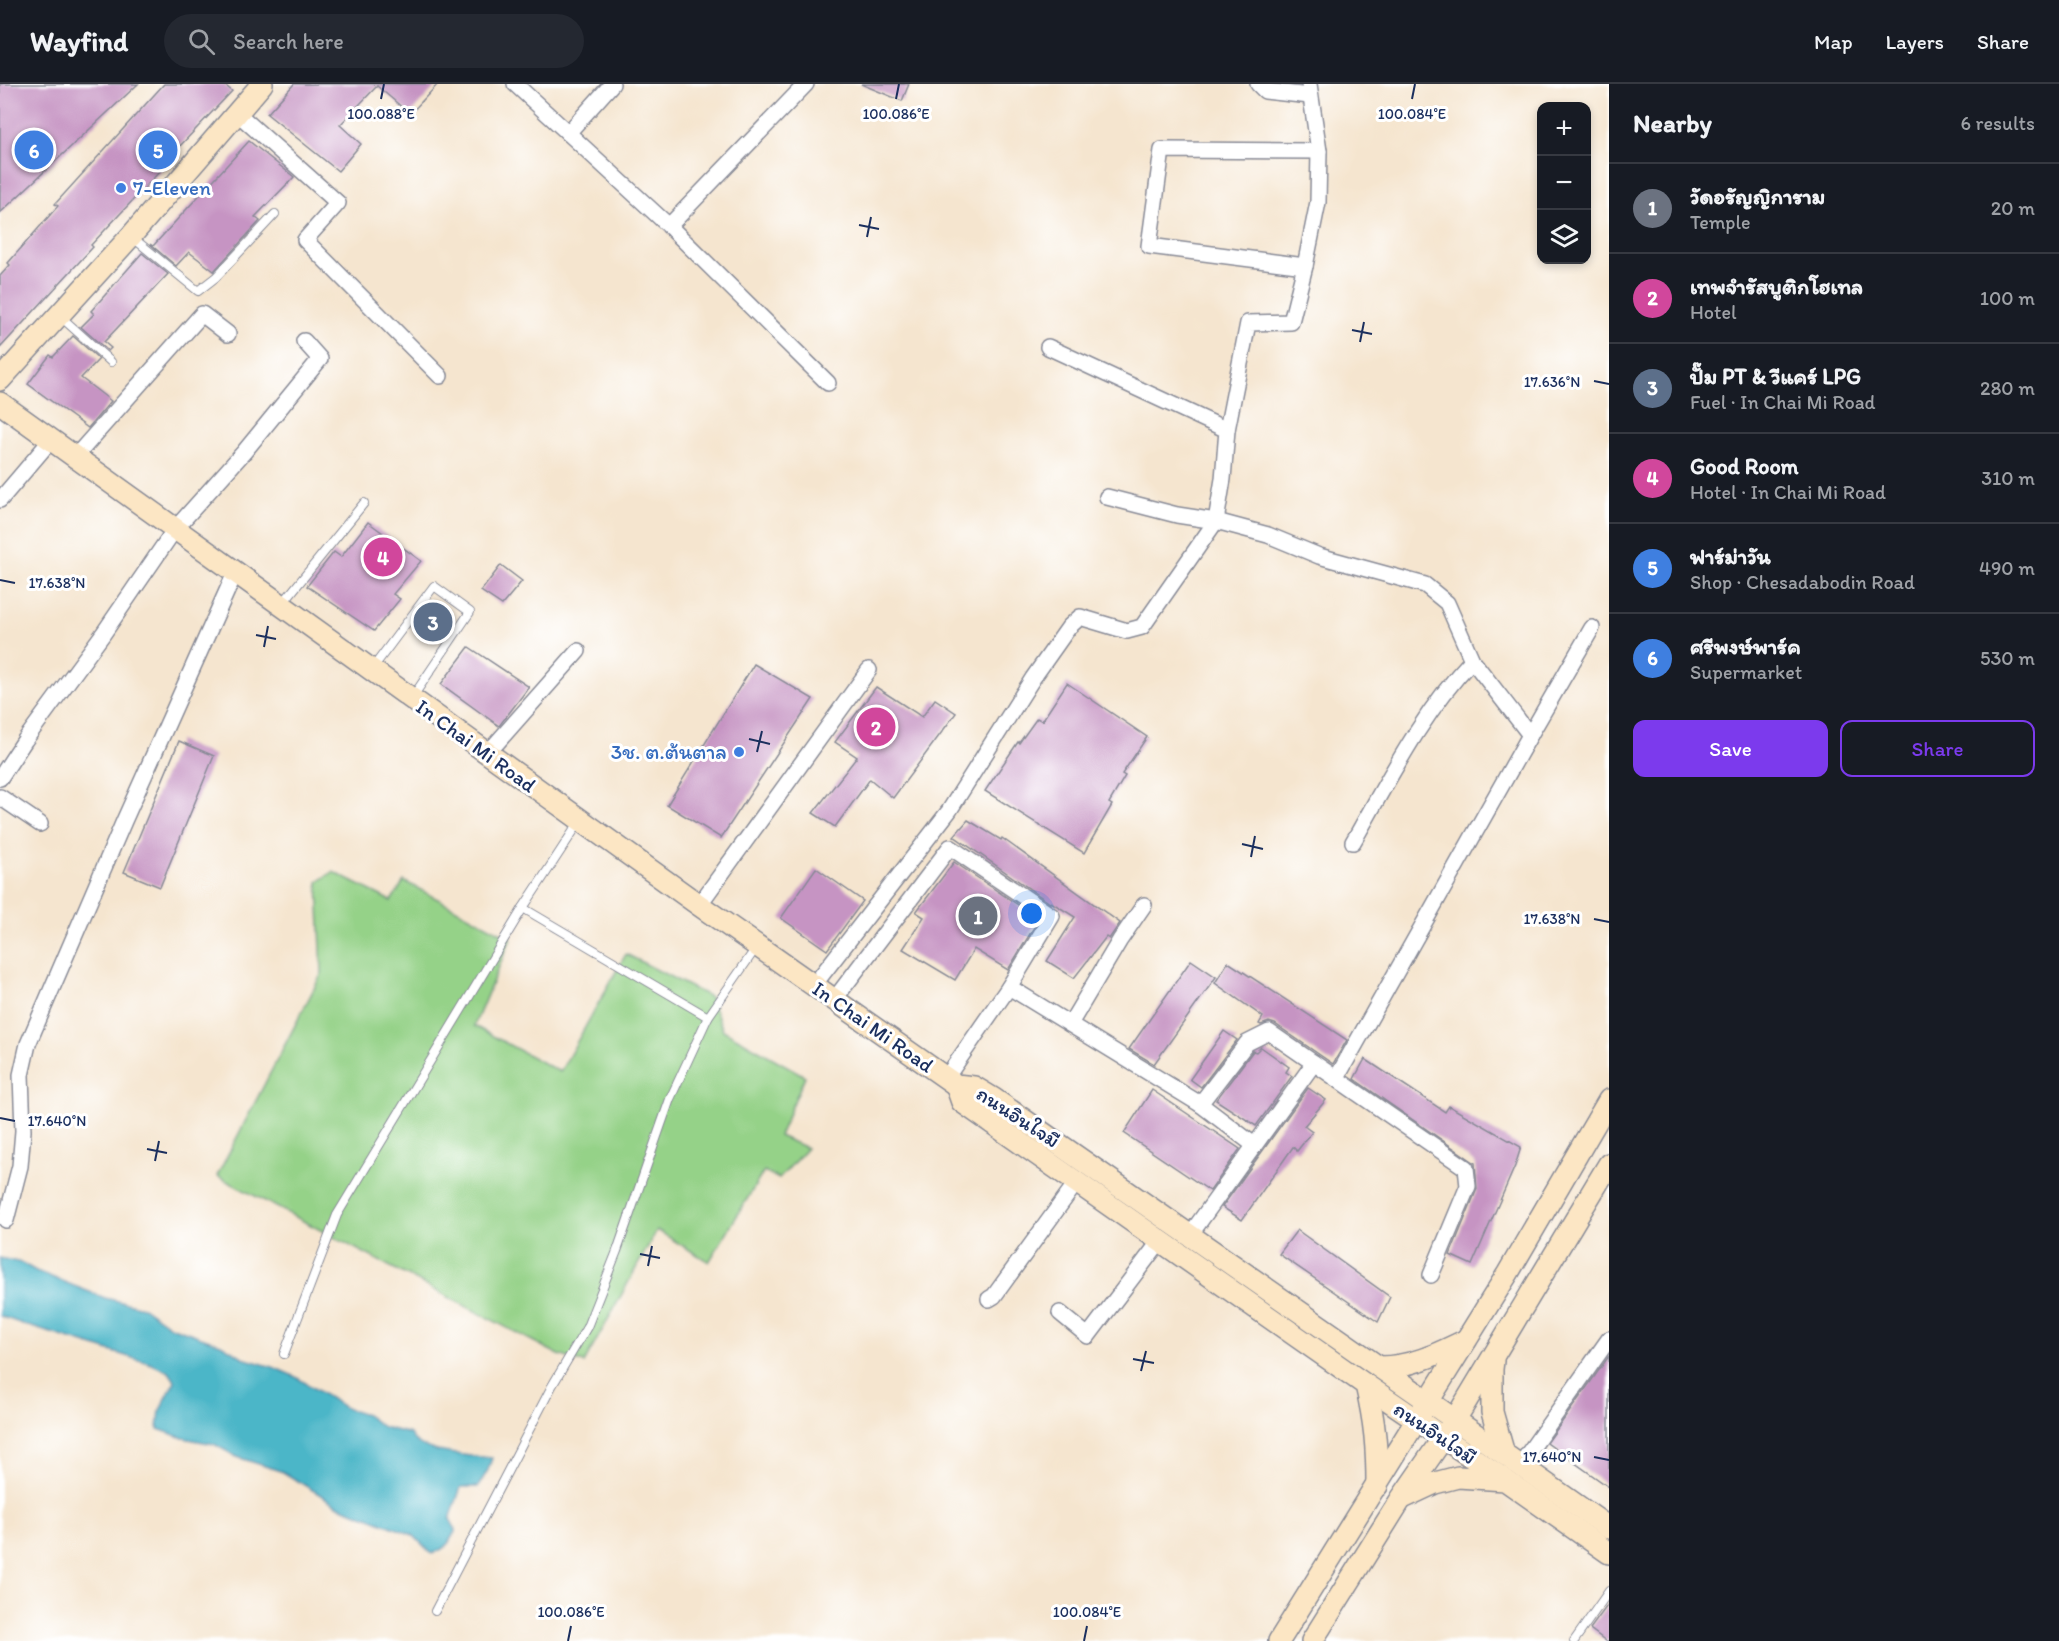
<!DOCTYPE html>
<meta charset="utf-8">
<style>
body{margin:0;font-family:Itim,"Playpen Sans Thai",sans-serif;background:#242831;color:#f1f3f6}
.controls{position:absolute;right:18px;top:18px;display:grid;overflow:hidden;border-radius:12px;box-shadow:0 3px 9px #0003}
.controls button{width:54px;height:54px;display:grid;place-items:center;padding:0;border:0;border-bottom:2px solid #363941;background:#171b24;color:#f1f3f6;font:30px sans-serif}
.you{position:absolute;left:1032px;top:830px;width:21px;height:21px;margin:-15px;border:4px solid #fff;border-radius:50%;background:#1a73e8;box-shadow:0 0 0 9px #1a73e833}
.badge{display:grid;place-items:center;width:39px;height:39px;border-radius:50%;background:#7c3aed;color:#fff;font-size:20px;font-weight:700}
.pin{position:absolute;translate:-50% -50%;border:3px solid #fff;box-shadow:0 2px 6px #0006}
.list{margin:0;padding:0;list-style:none}
h2{display:flex;justify-content:space-between;align-items:center;height:78px;margin:0;padding:0 24px;font-size:26px}
h2 small{font-size:20px;font-weight:400;color:#9ea1a6}
.list li{display:grid;grid-template-columns:39px 1fr auto;gap:18px;align-items:center;box-sizing:border-box;height:90px;padding:0 24px;border-top:2px solid #363941}
.list b{display:block;font-size:22px;white-space:nowrap}
.list p{margin:0;font-size:20px;white-space:nowrap;color:#9ea1a6}
.list em{font-size:20px;font-style:normal;color:#9ea1a6}
.actions{display:flex;gap:12px;padding:18px 24px}
.actions a{flex:1;padding:14px 0;border:2px solid #7c3aed;border-radius:12px;text-align:center;font-size:21px;color:#7c3aed}
.actions .main{background:#7c3aed;color:#fff}
.icon{flex:none;width:33px;height:33px;fill:none;stroke:currentColor;stroke-width:2;stroke-linecap:round;stroke-linejoin:round}
.map{position:relative;flex:none;width:1609px;height:1557px;overflow:hidden}
header{display:flex;align-items:center;gap:36px;box-sizing:border-box;height:84px;padding:0 30px;background:#171b24;border-bottom:2px solid #363941}
header strong{font-size:28px}
nav{display:flex;gap:33px;margin-inline-start:auto;font-size:21px}
.search{width:420px;height:54px;background:#242831;display:flex;align-items:center;gap:15px;box-sizing:border-box;padding:0 21px;border-radius:33px;color:#9ea1a6;font-size:22px}
main{display:flex}
aside{flex:1;background:#171b24}
.map>svg:first-child{display:block}
</style>
<header>
<strong>Wayfind</strong>
<div class="search"><svg class="icon" aria-label="search" viewBox="0 0 24 24"><circle cx="10" cy="10" r="6"/><path d="M15 15l6 6"/></svg>Search here</div>
<nav><a>Map</a><a>Layers</a><a>Share</a></nav>
</header>
<main>
<div class="map">
<svg width="1609" height="1557" viewBox="0 0 1609 1557">
<rect width="100%" height="100%" fill="#fff"/>
<filter id="ink" filterUnits="userSpaceOnUse"><feTurbulence type="fractalNoise" baseFrequency=".0167" numOctaves="2"/><feDisplacementMap in="SourceGraphic" scale="12" xChannelSelector="R" yChannelSelector="G"/><feConvolveMatrix kernelMatrix="1 2 1 2 8 2 1 2 1" color-interpolation-filters="sRGB"/></filter>
<filter id="wash" filterUnits="userSpaceOnUse"><feTurbulence type="fractalNoise" baseFrequency=".008" numOctaves="4" result="noise"/><feDisplacementMap in="SourceGraphic" scale="24" xChannelSelector="R" yChannelSelector="G"/><feGaussianBlur stdDeviation="1.35" result="paint"/><feColorMatrix in="noise" values="0 0 0 0 0 0 0 0 0 0 0 0 0 0 0 0 0 1.4 0 .05"/><feComposite in="paint" operator="in"/></filter>
<g filter="url(#wash)">
<rect width="100%" height="100%" fill="#f5e5cf"/>
<polygon fill="#95d288" stroke="#588073" stroke-width="1.5" points="333,788 391,817 404,797 511,854 474,942 560,988 626,870 710,913 723,946 805,992 779,1052 807,1064 779,1095 764,1087 709,1178 657,1146 584,1279 559,1271 217,1092 322,889 318,798"/>
<path fill="#4bb6c8" stroke="#337293" stroke-width="1.5" d="M0 1174 22 1179 36 1187 105 1214 143 1223 170 1242 221 1260 246 1275 273 1283 296 1293 347 1325 366 1331 383 1343 410 1350C419 1371 471 1371 492 1374L488 1386 478 1403H461L450 1435 456 1446 446 1463 432 1470 413 1451 337 1421 283 1388 237 1373 214 1360 183 1354 158 1345 160 1326 175 1297 169 1288 152 1280 25 1241 0 1232Z"/>
<g id="blocks">
<g fill="#c694c3">
<polygon points="0,0 138,0 0,129"/>
<polygon points="164,0 223,0 232,7 160,83 162,85 91,161 93,163 0,264 0,192 10,181 8,179 58,122 55,120"/>
<polygon points="294,0 438,0 410,30 377,2 340,41 361,60 338,87 267,30"/>
<polygon points="861,0 909,0 902,17"/>
<polygon points="249,57 294,93 255,133 260,137 214,187 189,168 176,182 150,160 153,162"/>
<polygon points="142,169 168,190 104,258 111,264 108,267 81,243 94,230 91,227"/>
<polygon points="73,252 99,275 81,294 111,317 88,344 28,300 50,271 53,273"/>
<polygon points="368,438 421,477 393,510 400,515 374,547 307,502 334,468 341,473"/>
<polygon points="501,481 522,497 502,521 481,507"/>
<polygon points="469,563 529,603 499,642 441,600"/>
<polygon points="754,580 813,615 721,754 667,721"/>
<polygon points="1067,599 1147,653 1122,690 1125,692 1109,719 1112,721 1084,769 985,707 1018,658 1019,659 1037,634 1042,637"/>
<polygon points="876,603 922,633 935,615 956,629 893,714 870,695 835,743 813,729 857,673 835,658"/>
<polygon points="179,657 214,672 160,803 124,788"/>
<polygon points="968,736 1001,756 1002,754 1120,839 1109,855 1106,853 1074,894 1047,877 1075,833 1051,818 1050,819 954,752"/>
<polygon points="954,778 1039,835 1008,886 974,865 955,896 903,865 924,833 916,828"/>
<polygon points="816,784 863,817 827,866 781,834"/>
<polygon points="1191,876 1216,893 1154,980 1129,965"/>
<polygon points="1228,878 1347,956 1333,980 1275,940 1269,938 1261,941 1259,940 1263,933 1215,899"/>
<polygon points="1224,947 1237,956 1201,1003 1190,995"/>
<polygon points="1261,963 1289,983 1286,988 1292,992 1256,1042 1216,1016 1253,967 1256,968"/>
<polygon points="1365,975 1445,1028 1449,1022 1521,1063 1515,1082 1472,1181 1450,1171 1477,1105 1475,1079 1354,995"/>
<polygon points="1308,1004 1326,1016 1304,1042 1312,1048 1297,1067 1293,1063 1242,1136 1222,1123"/>
<polygon points="1152,1006 1240,1065 1210,1107 1124,1049"/>
<polygon points="1297,1146 1390,1213 1378,1238 1279,1170"/>
<polygon points="1609,1272 1609,1403 1547,1359"/>
<polygon points="1609,1519 1609,1557 1606,1557 1590,1545"/>
</g>
</g>
</g>
<g filter="url(#ink)">
<use href="#blocks" fill-opacity="0" stroke="#888a96" stroke-width="1.5"/>
<g fill="none" stroke-linecap="round" stroke-linejoin="round">
<g stroke="#888a96" stroke-width="10">
<g id="lane">
<polyline points="132,153 198,207 216,193 275,130"/>
<polyline points="61,233 111,278"/>
<polyline points="282,520 364,419"/>
<polyline points="372,585 434,502 470,528 412,614"/>
<polyline points="523,824 580,737"/>
<polyline points="284,1270 337,1131 523,824 708,933"/>
<polyline points="435,1527 552,1302 587,1243 617,1167 670,1015 708,933 756,864"/>
<polyline points="1574,1557 1609,1507"/>
</g>
</g>
<g stroke="#888a96" stroke-width="18">
<g id="street">
<polyline points="515,0 669,142 806,0"/>
<polyline points="1258,0 1265,7 1310,12"/>
<polyline points="236,28 338,119 305,156 440,292"/>
<polyline points="568,49 612,0"/>
<polyline points="669,142 828,299"/>
<polyline points="1305,182 1318,118 1319,67 1309,0"/>
<polyline points="1227,346 1248,239 1291,238 1305,182 1149,162 1162,66 1319,67"/>
<polyline points="75,373 202,230 228,250"/>
<polyline points="1107,413 1177,431 1216,437 1268,451 1319,472 1425,501 1447,519 1472,576 1530,651 1336,995"/>
<polyline points="0,416 51,356"/>
<polyline points="1530,651 1592,544"/>
<polyline points="487,670 578,567"/>
<polyline points="0,694 25,656 103,550 175,445 244,368 320,275 304,257"/>
<polyline points="0,713 40,740"/>
<path d="M1353 758C1389 695 1422 629 1472 576"/>
<polyline points="699,821 869,586"/>
<polyline points="814,901 949,727 1033,594 1069,543 1080,533 1127,547 1142,543 1216,437 1223,395 1227,346 1048,263"/>
<polyline points="834,916 950,763 1052,832 1009,903"/>
<polyline points="1070,940 1120,856 1144,821"/>
<polyline points="946,994 1009,903 1200,1020 1254,1061"/>
<polyline points="1200,1020 1247,959 1269,948 1466,1084 1468,1102 1431,1191"/>
<polyline points="6,1136 20,1082 23,1047 21,991 28,960 124,737 235,489"/>
<polyline points="1190,1151 1314,979"/>
<polyline points="989,1215 994,1212 1076,1099"/>
<polyline points="1060,1229 1088,1252 1160,1157"/>
<polyline points="1520,1381 1609,1255"/>
</g>
</g>
<g stroke="#888a96" stroke-width="24">
<g id="secondary">
<polyline points="0,296 131,152 262,0"/>
<path d="M0 319 699 821 956 1001 974 1003 994 1015 1379 1283C1412 1283 1437 1270 1466 1256"/>
<path d="M956 1001 962 1018 1366 1301C1375 1339 1377 1364 1377 1402"/>
<polyline points="1493,1277 1492,1285 1492,1328 1504,1370 1609,1444"/>
<polyline points="1379,1283 1504,1370"/>
<polyline points="1366,1301 1505,1396"/>
<polyline points="1403,1414 1435,1399 1458,1393 1505,1396 1609,1469"/>
<polyline points="1279,1557 1508,1189 1609,1016"/>
<polyline points="1312,1557 1401,1415 1450,1344 1609,1080"/>
</g>
</g>
<use href="#lane" stroke="#fff" stroke-width="8"/>
<use href="#street" stroke="#fff" stroke-width="15"/>
<use href="#secondary" stroke="#fce6c4" stroke-width="21"/>
</g>
</g>
<path fill="none" stroke="#1b2f5e" stroke-width="2" d="M381 15 384 0M896 15 899 0M1412 15 1415 0M859 141 879 145M867 153 871 133M1352 246 1372 250M1360 258 1364 238M1594 297 1609 300M0 496 15 499M256 551 276 555M264 563 268 542M749 655 770 660M757 668 762 647M1242 760 1263 765M1251 773 1255 752M1594 835 1609 838M0 1034 15 1037M147 1065 167 1069M155 1077 159 1057M640 1170 660 1174M648 1182 652 1162M1133 1275 1154 1279M1141 1287 1146 1267M1594 1373 1609 1376M568 1557 571 1542M1084 1557 1087 1542"/>
<g fill="#3f7fe0" stroke="#fff" stroke-width="2">
<circle cx="121" cy="104" r="6"/>
<circle cx="739" cy="668" r="6"/>
</g>
<g text-anchor="middle" stroke-width="6" stroke-linejoin="round" paint-order="stroke">
<g font-size="21" fill="#366cbe" stroke="#fff" text-anchor="start">
<text x="133" y="111">7-Eleven</text>
<text x="727" y="675" text-anchor="end">3ช. ต.ต้นตาล</text>
</g>
<g font-size="21" fill="#1b2f5e" stroke="#fff">
<text transform="translate(476 662) rotate(36)" y="7">In Chai Mi Road</text>
<text transform="translate(873 943) rotate(35)" y="7">In Chai Mi Road</text>
<text transform="translate(1018 1033) rotate(33)" y="7">ถนนอินใจมี</text>
<text transform="translate(1435 1349) rotate(34)" y="7">ถนนอินใจมี</text>
</g>
</g>
<g font-size="15" text-anchor="middle" fill="#1b2f5e" stroke="#fff" stroke-width="6" stroke-linejoin="round" paint-order="stroke">
<text x="381" y="35">100.088°E</text>
<text x="896" y="35">100.086°E</text>
<text x="1412" y="35">100.084°E</text>
<text x="1552" y="303">17.636°N</text>
<text x="57" y="504">17.638°N</text>
<text x="1552" y="840">17.638°N</text>
<text x="57" y="1042">17.640°N</text>
<text x="1552" y="1378">17.640°N</text>
<text x="571" y="1533">100.086°E</text>
<text x="1087" y="1533">100.084°E</text>
</g>
</svg>
<div class="controls">
<button>+</button>
<button>−</button>
<button><svg class="icon" aria-label="layers" viewBox="0 0 24 24"><path d="M12 4l9 5-9 5-9-5zM3 14l9 5 9-5"/></svg></button>
</div>
<div class="you"></div>
<div class="pin badge" style="left:978px;top:832px;background:#6b7280">1</div>
<div class="pin badge" style="left:876px;top:643px;background:#d1479c">2</div>
<div class="pin badge" style="left:433px;top:538px;background:#5c6f8a">3</div>
<div class="pin badge" style="left:383px;top:473px;background:#d1479c">4</div>
<div class="pin badge" style="left:158px;top:66px;background:#3f7fe0">5</div>
<div class="pin badge" style="left:34px;top:66px;background:#3f7fe0">6</div>
</div>
<aside>
<h2>Nearby<small>6 results</small></h2>
<ul class="list">
<li><span class="badge" style="background:#6b7280">1</span><div><b>วัดอรัญญิการาม</b><p>Temple</p></div><em>20 m</em></li>
<li><span class="badge" style="background:#d1479c">2</span><div><b>เทพจำรัสบูติกโฮเทล</b><p>Hotel</p></div><em>100 m</em></li>
<li><span class="badge" style="background:#5c6f8a">3</span><div><b>ปั๊ม PT &amp; วีแคร์ LPG</b><p>Fuel · In Chai Mi Road</p></div><em>280 m</em></li>
<li><span class="badge" style="background:#d1479c">4</span><div><b>Good Room</b><p>Hotel · In Chai Mi Road</p></div><em>310 m</em></li>
<li><span class="badge" style="background:#3f7fe0">5</span><div><b>ฟาร์ม่าวัน</b><p>Shop · Chesadabodin Road</p></div><em>490 m</em></li>
<li><span class="badge" style="background:#3f7fe0">6</span><div><b>ศรีพงษ์พาร์ค</b><p>Supermarket</p></div><em>530 m</em></li>
</ul>
<div class="actions"><a class="main">Save</a><a>Share</a></div>
</aside>
</main>
